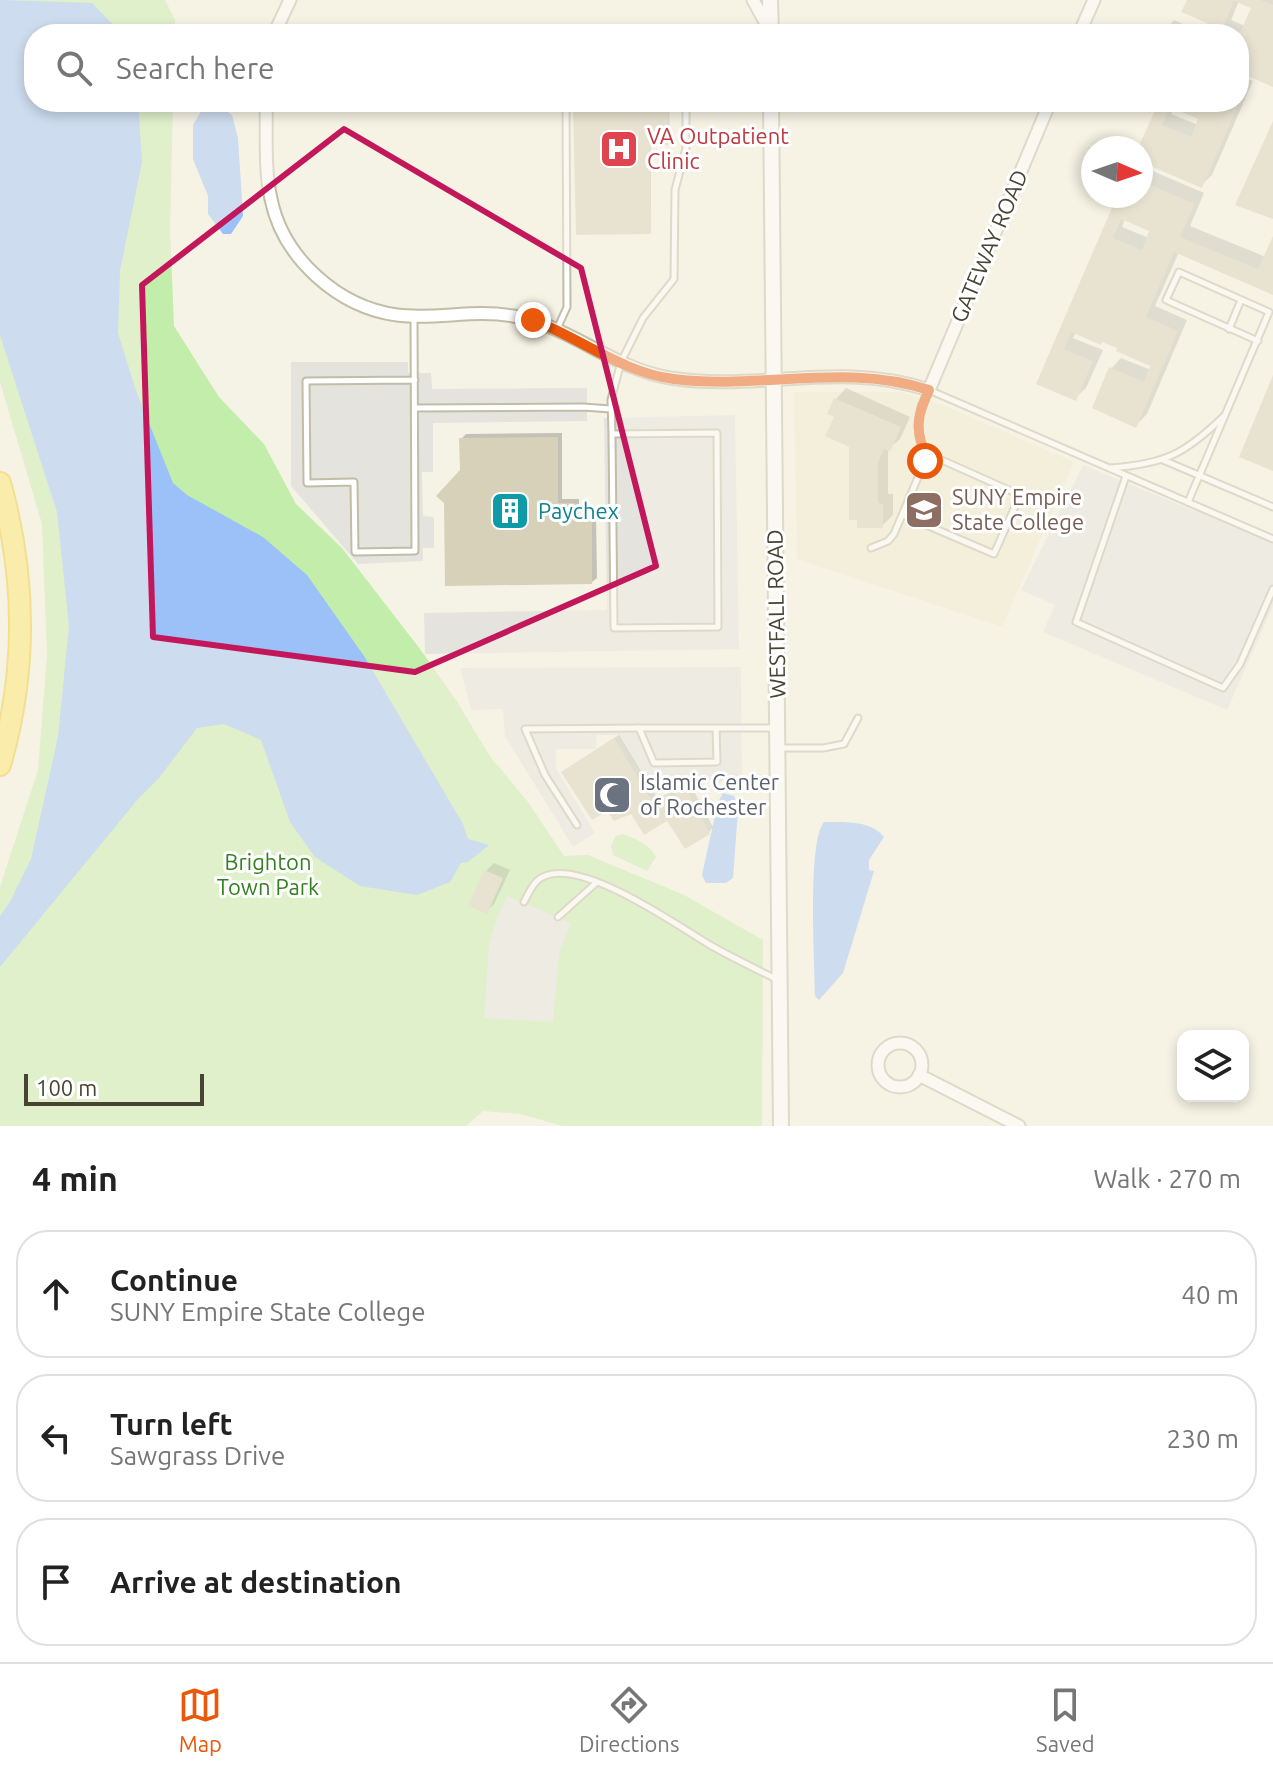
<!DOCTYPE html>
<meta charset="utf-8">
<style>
body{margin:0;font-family:Ubuntu,sans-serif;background:#f2f2f2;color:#222}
.controls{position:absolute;right:24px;bottom:24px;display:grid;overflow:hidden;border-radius:16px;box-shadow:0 4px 12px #0003}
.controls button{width:72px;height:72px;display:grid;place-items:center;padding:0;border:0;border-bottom:2px solid #e0e0e0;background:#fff;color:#222;font:40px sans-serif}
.compass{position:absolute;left:1081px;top:136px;width:72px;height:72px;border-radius:50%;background:#fff;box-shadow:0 4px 12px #0003;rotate:92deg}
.scale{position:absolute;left:24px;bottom:20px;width:180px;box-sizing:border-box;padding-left:8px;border:4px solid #484434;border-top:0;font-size:22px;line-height:28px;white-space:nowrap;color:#484434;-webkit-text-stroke:6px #fff;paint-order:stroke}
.stop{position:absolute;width:24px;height:24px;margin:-18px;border:6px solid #ea580c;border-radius:50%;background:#fff}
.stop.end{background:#ea580c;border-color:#fff;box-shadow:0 2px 8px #0008}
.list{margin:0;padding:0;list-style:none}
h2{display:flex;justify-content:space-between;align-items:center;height:104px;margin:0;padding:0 32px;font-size:34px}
h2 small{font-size:26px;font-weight:400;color:#767676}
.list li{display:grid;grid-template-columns:52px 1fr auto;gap:24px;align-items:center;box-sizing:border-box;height:128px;margin:0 16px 16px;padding:0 16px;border:2px solid #e0e0e0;border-radius:32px}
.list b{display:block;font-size:30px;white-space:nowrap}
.list p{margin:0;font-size:26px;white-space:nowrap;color:#767676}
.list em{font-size:26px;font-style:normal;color:#767676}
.icon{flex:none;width:44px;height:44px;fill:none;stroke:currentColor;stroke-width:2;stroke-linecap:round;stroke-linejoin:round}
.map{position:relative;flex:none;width:1273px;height:1126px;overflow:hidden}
.search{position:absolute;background:#fff;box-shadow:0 4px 12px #0003;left:24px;right:24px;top:24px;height:88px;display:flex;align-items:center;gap:20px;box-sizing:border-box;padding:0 28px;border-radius:32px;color:#767676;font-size:30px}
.sheet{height:536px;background:#fff}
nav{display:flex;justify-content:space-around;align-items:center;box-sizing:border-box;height:112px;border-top:2px solid #e0e0e0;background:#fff;font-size:22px;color:#767676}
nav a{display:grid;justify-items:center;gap:4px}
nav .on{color:#ea580c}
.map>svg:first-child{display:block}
</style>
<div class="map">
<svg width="1273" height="1126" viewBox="0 0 1273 1126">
<rect width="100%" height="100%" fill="#f5f3e5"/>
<polygon fill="#efecce" points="794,392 900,392 941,404 1074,462 1002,627 797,559"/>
<g fill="#c3edaa">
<polygon points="0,0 165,0 175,20 175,34 34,34 34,102 173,102 170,229 174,326 219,397 264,444 296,504 342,548 420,649 456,700 489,755 528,802 564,856 588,855 684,895 763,940 762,1126 563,1126 520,1114 483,1111 466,1126 0,1126 0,887 38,770 47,656 42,524 0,382"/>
<path d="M622 834C634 837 650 845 656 857L647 871 613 855 611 846 616 836Z"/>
</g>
<g fill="#e5e3de">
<polygon points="291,362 408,362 408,373 431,373 432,389 587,388 587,421 433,423 433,472 422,472 423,516 434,517 434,548 423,548 423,561 358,564 291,486"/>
<polygon points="735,415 739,649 425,654 424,613 607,610 604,418"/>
<polygon points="1083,465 1195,511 1199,503 1273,534 1273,606 1227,710 1043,632 1055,605 1021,590"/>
<polygon points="741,667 742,781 646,781 618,735 597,735 596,749 556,749 556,768 595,833 573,847 505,736 503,709 471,710 460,668"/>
<polygon points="507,896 571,923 559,954 553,1022 484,1018 489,945 496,920"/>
</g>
<g fill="#9bc1f8">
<polygon points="0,0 92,3 122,34 34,34 34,102 138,102 142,162 120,271 118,333 135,388 173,483 187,495 263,537 307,575 364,656 463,824 468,839 489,845 468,862 461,863 450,882 417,895 360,886 315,857 290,822 261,740 224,724 197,728 159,778 138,799 0,967 0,916 10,902 31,859 58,737 69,626 57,512 0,335"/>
<polygon points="219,106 232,115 238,138 243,216 231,234 223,234 208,214 208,196 193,159 193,125 203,108"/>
<polygon points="723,793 734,796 738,809 733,878 726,883 706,883 702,875 718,802"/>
<path d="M824 822C844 822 871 820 884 837L869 860V870L874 871 843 973 819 1000 815 996C815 964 807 842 824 822Z"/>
</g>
<g fill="#0003" fill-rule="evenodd">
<path d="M1189 0H1273V84L1239 69V34H1196L1203 26 1207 28 1210 22ZM1239 1 1253 7 1245 26 1231 20Z"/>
<polygon points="1174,20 1183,24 1179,34 1162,34"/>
<path d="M1239 75 1253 81 1212 175 1201 185 1141 159 1140 148 1160 102H1239ZM1175 107 1201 118 1198 125 1171 114Z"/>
<polygon points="575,102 669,102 670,141 651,143 651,232"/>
<path d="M1141 166 1204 193 1190 226 1266 257 1273 241V293L1179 252 1155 306 1187 320 1147 414 1136 425 1111 369 1121 358 1151 370 1153 365 1119 347 1076 332 1073 338 1103 350 1086 388 1075 398 1039 383 1120 196H1141ZM1125 219 1152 230 1149 238 1122 227Z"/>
<polygon points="846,388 910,417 900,439 888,449 888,494 893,494 893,515 882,526 851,445 836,416 836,399"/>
<polygon points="562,433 562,499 579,499 579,515 596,515 597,578 592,582 462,471 461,439 466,434"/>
<polygon points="619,735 658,799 674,790 676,793 691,786 713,827 709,832 668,818 632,812 569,767"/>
<polygon points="494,863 510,870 494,904 486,912 471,905 486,871"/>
</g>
<g fill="#d7d1b9" fill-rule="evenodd">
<path d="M1187 0H1260L1273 5V87L1250 77 1202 188 1141 162V148H1138L1159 102H1239V35L1251 8 1234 1 1220 34H1203L1207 23 1181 12ZM1170 107 1198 119 1191 137 1162 125Z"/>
<polygon points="573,102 668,102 669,145 650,145 651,234 576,235"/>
<polygon points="1273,121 1273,219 1235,205"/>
<path d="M1141 181 1195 204 1180 237 1258 269 1273 236V295L1174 252 1146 317 1178 331 1136 428 1092 408 1109 367 1144 382 1150 366 1116 351 1117 348 1102 342 1101 345 1071 332 1064 349 1093 361 1076 401 1036 384 1117 196H1141ZM1121 219 1149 231 1142 250 1113 238Z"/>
<polygon points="1273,375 1273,471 1239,457"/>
<polygon points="834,398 901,427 890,452 884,449 878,462 878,503 883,504 883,528 857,528 857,520 849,520 849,447 825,436 834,417 827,414"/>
<polygon points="558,437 558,503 575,503 575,519 592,519 592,584 445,586 444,503 436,496 460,470 459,438"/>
<polygon points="614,738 653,803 669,793 671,796 686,789 710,834 685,849 667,821 644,835 631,814 614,821 607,811 592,820 561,772"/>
<polygon points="484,870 503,878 487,914 468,906"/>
</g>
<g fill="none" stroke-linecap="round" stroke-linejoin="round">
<g stroke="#c1bda7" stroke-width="9">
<g id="service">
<polyline points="414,317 415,551 355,552 354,482 307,483 306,381 415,380"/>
<polyline points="557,329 567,307 566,102"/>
<polyline points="1229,329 1241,300"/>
<polyline points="415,408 583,407 611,409"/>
<polyline points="612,434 717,433 718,627 614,628 612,434 611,400 621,362 643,318 674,279 675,190 686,148 686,102"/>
<polyline points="1163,460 1273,507"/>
<path d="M1110 468C1165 464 1185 454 1224 416"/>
<polyline points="1126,476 1076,622 1223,688 1240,664 1273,589"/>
<polyline points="1188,502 1269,312 1179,272 1166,300 1258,341"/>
<polyline points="903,515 994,554 1020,495 926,453"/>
<polyline points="871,548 888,541 894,534 925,461 918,427 921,406 929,390 1273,539"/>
<polyline points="716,728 717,762 654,763 639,728 777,728"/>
<polyline points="779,748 823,748 844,744 858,718"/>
<polyline points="577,825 545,775 525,729 639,728"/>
<path d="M524 902C527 896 531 887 537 881 571 849 679 927 710 945 731 957 754 968 776 979"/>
<polyline points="558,917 596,883"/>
</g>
</g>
<g stroke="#c1bda7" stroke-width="15">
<g id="minor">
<polyline points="753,0 770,31"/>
<polyline points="274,34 290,0"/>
<polyline points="1079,34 1094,0"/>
<path d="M266 102C267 134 264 168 271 199 283 258 338 307 397 315 436 320 474 309 513 316 569 325 613 369 670 378 758 392 839 360 929 390L1050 102"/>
<circle cx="900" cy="1065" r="22"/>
<polyline points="919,1075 1019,1126"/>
</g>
</g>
<g stroke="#c1bda7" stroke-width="18">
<g id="tertiary">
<polyline points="770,0 771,34"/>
<polyline points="771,102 781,1126"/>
</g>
</g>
<g stroke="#eec826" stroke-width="24">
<path id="motorway" d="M0 483C26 576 27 672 0 765"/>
</g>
<use href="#service" stroke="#fff" stroke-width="5"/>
<use href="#minor" stroke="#fff" stroke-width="11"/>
<use href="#tertiary" stroke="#fff" stroke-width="14"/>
<use href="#motorway" stroke="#ffe766" stroke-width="20"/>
</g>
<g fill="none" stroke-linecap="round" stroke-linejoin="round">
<path stroke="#ea580c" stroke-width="10" d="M533 320C580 338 623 373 674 379 760 390 845 362 929 390 921 408 915 422 921 442 924 449 926 453 925 461"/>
</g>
<path d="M0 0H1273V1126H0ZM344 129 581 268 656 566 415 672 153 637 142 285Z" fill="#f5f3e5" fill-opacity=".55" fill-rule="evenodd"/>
<path fill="none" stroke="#c2185b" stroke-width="6" stroke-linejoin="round" d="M344 129 581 268 656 566 415 672 153 637 142 285Z"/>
<defs>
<g id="hospital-square" transform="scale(2)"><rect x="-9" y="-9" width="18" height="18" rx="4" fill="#e0444e" stroke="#fff"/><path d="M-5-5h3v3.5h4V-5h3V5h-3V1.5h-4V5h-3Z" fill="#fff"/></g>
<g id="university-square" transform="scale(2)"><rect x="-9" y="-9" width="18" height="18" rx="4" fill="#8d6e63" stroke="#fff"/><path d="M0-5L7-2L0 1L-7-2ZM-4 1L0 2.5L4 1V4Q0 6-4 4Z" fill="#fff"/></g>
<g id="building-square" transform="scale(2)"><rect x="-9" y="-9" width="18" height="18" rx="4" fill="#0f9aa8" stroke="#fff"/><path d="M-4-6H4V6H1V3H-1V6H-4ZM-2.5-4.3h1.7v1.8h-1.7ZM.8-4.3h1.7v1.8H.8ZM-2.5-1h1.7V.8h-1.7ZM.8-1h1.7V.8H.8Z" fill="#fff"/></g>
<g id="mosque-square" transform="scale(2)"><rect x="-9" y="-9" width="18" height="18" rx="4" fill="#6b7280" stroke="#fff"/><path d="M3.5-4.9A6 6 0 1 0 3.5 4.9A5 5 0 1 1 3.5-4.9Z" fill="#fff"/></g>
</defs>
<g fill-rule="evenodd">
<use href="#hospital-square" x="619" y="149"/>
<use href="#university-square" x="924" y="510"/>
<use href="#building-square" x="510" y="511"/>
<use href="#mosque-square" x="612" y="795"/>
</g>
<g text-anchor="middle" stroke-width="6" stroke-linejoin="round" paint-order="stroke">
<g font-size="22" fill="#be3a42" stroke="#fff" text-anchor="start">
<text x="647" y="144">VA Outpatient<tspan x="647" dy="25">Clinic</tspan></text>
</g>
<g font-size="22" fill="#484434" stroke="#fff">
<text transform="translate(989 246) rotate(-67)" y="8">GATEWAY ROAD</text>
<text transform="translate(776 614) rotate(-91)" y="8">WESTFALL ROAD</text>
</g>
<g font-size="22" fill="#785e54" stroke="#fff" text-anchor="start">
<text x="952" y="505">SUNY Empire<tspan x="952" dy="25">State College</tspan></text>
</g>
<g font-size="22" fill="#0d838f" stroke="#fff" text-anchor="start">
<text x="538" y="519">Paychex</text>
</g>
<g font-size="22" fill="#5b616d" stroke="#fff" text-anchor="start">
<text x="640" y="790">Islamic Center<tspan x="640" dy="25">of Rochester</tspan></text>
</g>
<g font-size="22" fill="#348021" stroke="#fff">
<text x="268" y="870">Brighton<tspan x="268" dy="25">Town Park</tspan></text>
</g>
</g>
</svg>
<div class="controls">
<button><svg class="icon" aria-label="layers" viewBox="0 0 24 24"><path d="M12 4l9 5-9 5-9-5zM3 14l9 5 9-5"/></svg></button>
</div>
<svg class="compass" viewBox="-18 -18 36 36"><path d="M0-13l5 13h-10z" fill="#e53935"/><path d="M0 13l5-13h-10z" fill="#767676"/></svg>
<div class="scale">100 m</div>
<div class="stop" style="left:925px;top:461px"></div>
<div class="stop end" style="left:533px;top:320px"></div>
<div class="search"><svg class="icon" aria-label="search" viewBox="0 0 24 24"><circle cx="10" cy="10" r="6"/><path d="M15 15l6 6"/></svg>Search here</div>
</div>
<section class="sheet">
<h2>4 min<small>Walk · 270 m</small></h2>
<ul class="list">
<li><svg class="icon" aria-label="ahead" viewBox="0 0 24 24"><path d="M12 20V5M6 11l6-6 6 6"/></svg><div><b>Continue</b><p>SUNY Empire State College</p></div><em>40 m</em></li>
<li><svg class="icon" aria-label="left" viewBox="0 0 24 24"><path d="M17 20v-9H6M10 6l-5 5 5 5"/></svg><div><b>Turn left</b><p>Sawgrass Drive</p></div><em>230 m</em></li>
<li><svg class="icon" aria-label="arrive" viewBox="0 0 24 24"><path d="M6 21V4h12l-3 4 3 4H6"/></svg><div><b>Arrive at destination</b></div></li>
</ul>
</section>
<nav>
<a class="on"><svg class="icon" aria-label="map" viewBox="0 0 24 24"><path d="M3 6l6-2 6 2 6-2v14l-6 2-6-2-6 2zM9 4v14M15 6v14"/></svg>Map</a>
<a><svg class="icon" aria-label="directions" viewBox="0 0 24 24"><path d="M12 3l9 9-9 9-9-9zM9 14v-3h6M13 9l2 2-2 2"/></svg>Directions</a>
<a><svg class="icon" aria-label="saved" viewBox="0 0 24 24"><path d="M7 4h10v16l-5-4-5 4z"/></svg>Saved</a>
</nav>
